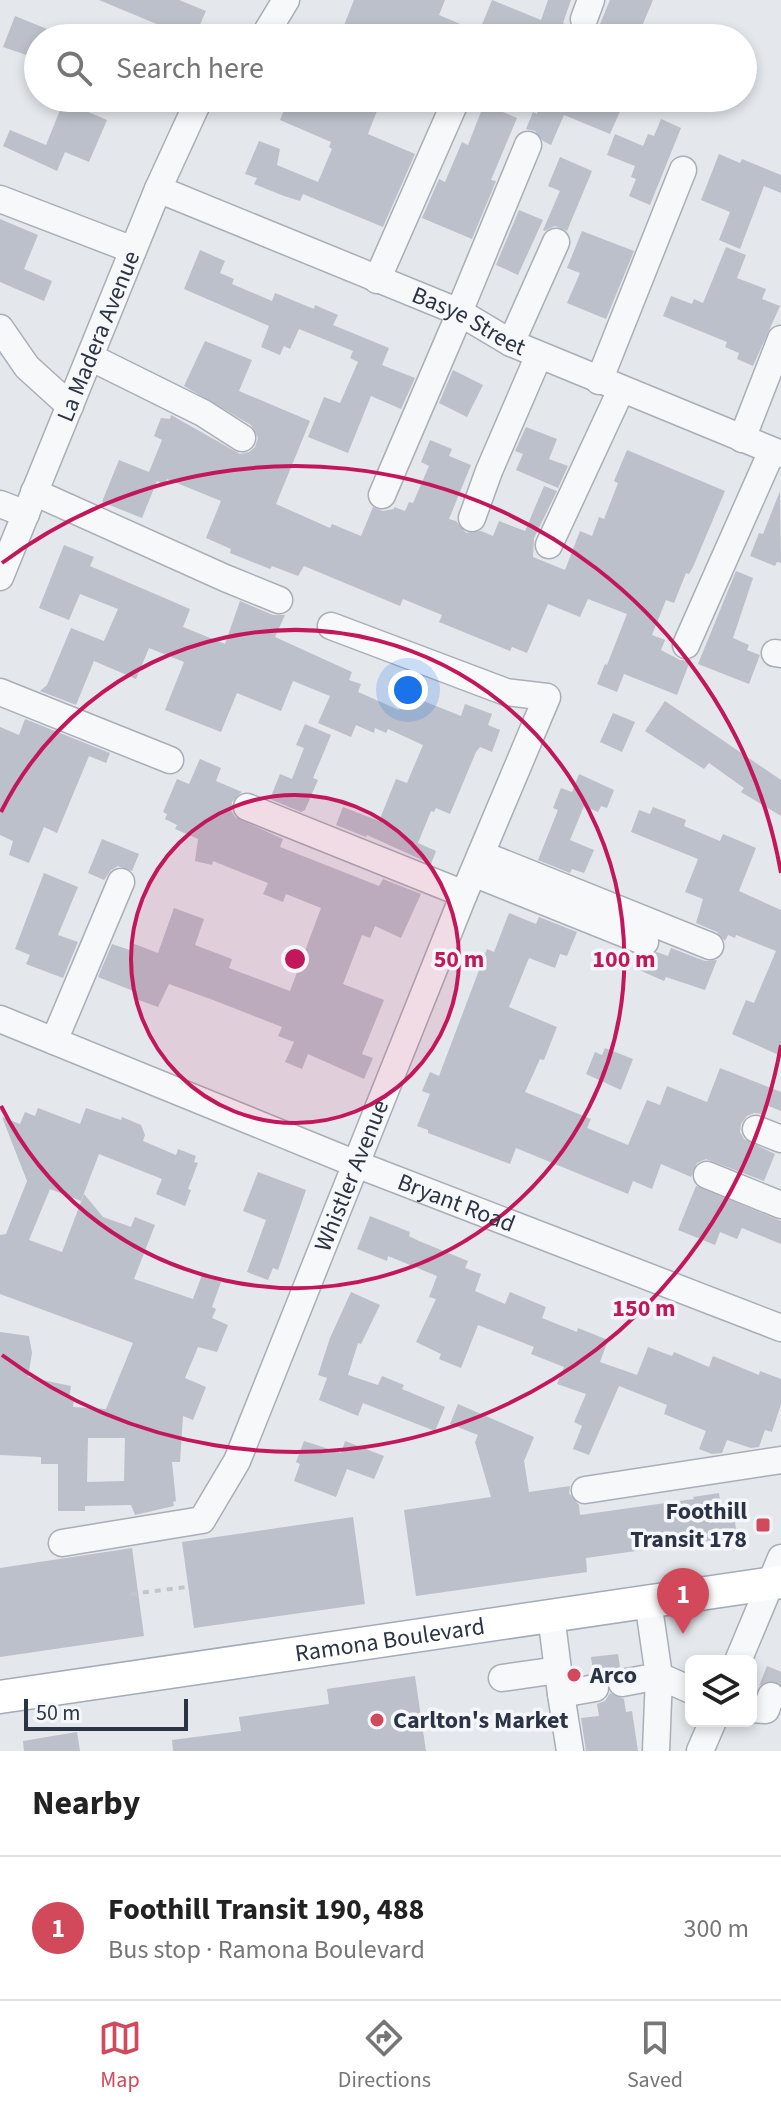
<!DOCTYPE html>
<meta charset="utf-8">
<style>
body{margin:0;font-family:"Source Sans 3",sans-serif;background:#f6f6f6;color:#222}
.controls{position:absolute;right:24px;bottom:24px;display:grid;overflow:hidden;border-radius:12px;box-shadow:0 4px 12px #0003}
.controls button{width:72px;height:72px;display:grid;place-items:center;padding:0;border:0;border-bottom:2px solid #e0e0e0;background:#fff;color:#222;font:40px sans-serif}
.scale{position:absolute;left:24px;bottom:20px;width:164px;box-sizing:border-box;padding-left:8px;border:4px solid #2b3445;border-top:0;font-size:22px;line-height:28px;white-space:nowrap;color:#2b3445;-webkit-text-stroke:6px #f4f6f9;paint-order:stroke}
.you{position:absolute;left:408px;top:690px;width:28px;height:28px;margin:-20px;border:6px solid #fff;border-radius:50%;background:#1a73e8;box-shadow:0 0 0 12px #1a73e833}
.badge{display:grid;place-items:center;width:52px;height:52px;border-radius:50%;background:#d1495b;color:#fff;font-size:26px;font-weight:700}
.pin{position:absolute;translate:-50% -66px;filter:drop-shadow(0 2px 4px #0008)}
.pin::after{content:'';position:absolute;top:42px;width:28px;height:24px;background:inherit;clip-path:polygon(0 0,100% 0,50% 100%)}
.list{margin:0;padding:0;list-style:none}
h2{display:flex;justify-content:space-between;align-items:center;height:104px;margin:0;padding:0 32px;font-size:34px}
h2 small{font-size:26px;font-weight:400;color:#767676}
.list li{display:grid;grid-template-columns:52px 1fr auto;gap:24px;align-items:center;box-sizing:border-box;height:144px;padding:0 32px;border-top:2px solid #e0e0e0}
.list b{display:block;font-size:30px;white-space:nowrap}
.list p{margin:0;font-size:26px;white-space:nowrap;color:#767676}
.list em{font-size:26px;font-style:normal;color:#767676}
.icon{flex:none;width:44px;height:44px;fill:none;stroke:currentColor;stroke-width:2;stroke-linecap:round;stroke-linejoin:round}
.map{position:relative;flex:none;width:781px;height:1751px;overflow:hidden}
.search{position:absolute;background:#fff;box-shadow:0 4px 12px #0003;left:24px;right:24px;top:24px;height:88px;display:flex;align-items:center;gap:20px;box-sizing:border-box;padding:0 28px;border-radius:44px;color:#767676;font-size:30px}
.sheet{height:248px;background:#fff}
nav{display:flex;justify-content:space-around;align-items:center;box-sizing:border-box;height:112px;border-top:2px solid #e0e0e0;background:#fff;font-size:22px;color:#767676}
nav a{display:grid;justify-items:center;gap:4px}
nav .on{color:#d1495b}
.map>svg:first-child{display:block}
</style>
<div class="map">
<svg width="781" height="1751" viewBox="0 0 781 1751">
<rect width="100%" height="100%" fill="#e4e7ec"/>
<g fill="#bbc0ca" fill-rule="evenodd">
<polygon points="99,0 179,0 206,11 194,38 190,38"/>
<polygon points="354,0 445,0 439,15 479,32 492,0 541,20 548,0 571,0 563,23 578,34 595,36 610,0 653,0 637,38 410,38 387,29 383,38 339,38"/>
<polygon points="15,16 47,29 43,38 38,38 35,58 3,47"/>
<polygon points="65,98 92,98 86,111 107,120 89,162 65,152 57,171 3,146 10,130 46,145"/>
<polygon points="289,98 324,98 354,111 359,98 382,98 368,134 415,154 383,227 303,194 300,201 284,196 254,184 257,178 245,174 259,141 280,149 277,165 318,182 332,149 329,147 331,142 280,120"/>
<polygon points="524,98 626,98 610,134 564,115 551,145 543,141 535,131 526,129 533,112 537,114 540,105"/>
<polygon points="484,104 517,118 491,180 496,181 472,239 422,218 439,179 445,182 462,142 468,145"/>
<polygon points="661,119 681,128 650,205 629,196 636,179 631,177 635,166 607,155 615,134 643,146 648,134 654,136"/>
<polygon points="719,154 740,163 742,159 781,175 781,193 764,186 740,249 719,240 730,212 701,200"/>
<polygon points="560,157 592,171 567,231 555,226 545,231 543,230 560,191 548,186"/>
<polygon points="519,210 543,220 518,275 496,265"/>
<polygon points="0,219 38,235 24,269 52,281 44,301 0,282"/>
<polygon points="582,231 634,251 606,319 567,303 580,273 567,268"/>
<polygon points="726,247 746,255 737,278 766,289 762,299 780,306 753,366 737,359 739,353 725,347 727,342 663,316 671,296 692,304 694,299 703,303"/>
<polygon points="200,250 225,261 220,273 234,279 232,284 272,301 275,293 314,309 315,305 338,315 333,325 389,348 382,365 415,378 401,409 371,396 348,453 308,437 324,397 340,403 358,362 350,358 353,351 299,329 290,349 284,346 280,355 261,347 269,326 184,289"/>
<polygon points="205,341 252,360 239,391 310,421 276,504 330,528 332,524 361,536 373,507 383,511 394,509 394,507 405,511 409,502 413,503 429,466 421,462 430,440 452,449 449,456 471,465 449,519 456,521 466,533 481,531 493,536 499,521 525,531 544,486 557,491 534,538 533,557 565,570 580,531 592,536 599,517 604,519 618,483 614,481 627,450 725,491 693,567 689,574 686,573 674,603 666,600 652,635 665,640 661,650 680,660 690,661 677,695 624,674 617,692 597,684 605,664 607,665 627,614 588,599 580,617 548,604 527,653 512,647 510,651 439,622 442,615 403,599 400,606 304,566 298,576 272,566 270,569 230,553 231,549 206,538 221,501 167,479 165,485 157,481 142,518 102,502 119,460 149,472 162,440 154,436 161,418 170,419 171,415 240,454 249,452 255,447 258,438 251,425 184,386"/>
<polygon points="453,370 483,385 467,417 439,403"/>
<polygon points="526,427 557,439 549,459 568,466 558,488 516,470 523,454 515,451"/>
<polygon points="780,491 781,563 777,562 775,566 750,556 759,533 763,534"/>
<polygon points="64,545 94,557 90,566 190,609 183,627 225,644 240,601 273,615 285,615 275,637 352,672 349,680 361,684 358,692 399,710 406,694 461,716 465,704 492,714 488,725 500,730 492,752 480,747 476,752 450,814 436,808 434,812 431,811 418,843 436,851 431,864 367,835 366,837 336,825 343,807 379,821 396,779 407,783 423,745 388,729 386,733 375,728 374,733 356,725 351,737 318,723 330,696 293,681 281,711 237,693 221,732 165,710 184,662 149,648 136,679 94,661 76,705 40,691 47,685 71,628 104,641 118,609 80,594 69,620 39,608"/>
<polygon points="736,571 753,578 733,638 749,645 747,650 760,655 749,684 698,664"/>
<polygon points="665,701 781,780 781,816 741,792 744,788 709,763 704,769 645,731"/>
<polygon points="613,713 635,722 622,752 600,742"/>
<polygon points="25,719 110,753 106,763 89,756 57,833 44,827 29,863 9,855 13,841 0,835 0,727 19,735"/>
<polygon points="305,724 331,735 313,778 318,780 305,810 301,812 270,799 280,774 292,779 304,748 296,745"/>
<polygon points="200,759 221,768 216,781 242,792 232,802 231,810 235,817 283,839 280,847 379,886 383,879 421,894 401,938 375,926 370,938 362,935 343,984 384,1000 362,1054 373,1058 364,1079 308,1054 302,1069 285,1062 294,1042 278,1036 282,1027 213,1000 169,984 158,1007 133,998 136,992 98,977 112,944 130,950 132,943 158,953 174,908 204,919 195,945 232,959 229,968 290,991 321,908 286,894 283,902 263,894 268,883 213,861 212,865 195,861 198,839 175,829 177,825 165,819 167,814 163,812 177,779 189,784"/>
<polygon points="579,774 614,790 607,808 601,806 598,812 584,806 570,840 594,850 584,873 572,869 570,873 538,860 558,810 553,808 561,788 572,792"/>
<polygon points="653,807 686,820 684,826 720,841 723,834 756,848 739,891 781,910 781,1056 732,1034 746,1000 754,1003 776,951 736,935 735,938 728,935 725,941 717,932 696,923 703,899 685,892 698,859 631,832 639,810 650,814"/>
<polygon points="102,839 139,854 132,871 118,866 111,870 104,880 88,873"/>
<polygon points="44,873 78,887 58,935 78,942 63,978 26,964 30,955 15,949"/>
<polygon points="509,913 536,924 539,917 577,932 567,956 560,954 555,968 529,958 509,1007 557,1027 544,1060 540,1059 525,1092 591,1119 587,1128 628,1145 647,1100 660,1105 667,1086 707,1102 720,1068 781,1092 781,1111 766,1105 763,1114 754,1113 747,1116 741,1124 740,1132 744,1139 775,1154 764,1181 706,1159 697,1163 691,1177 661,1164 652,1189 633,1181 628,1194 516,1148 510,1164 428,1133 428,1130 417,1126 430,1094 422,1091 430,1072 439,1076 487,949 494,952"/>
<polygon points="671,948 705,961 717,960 705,990 666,977 664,981 639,970 644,958 657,952 668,956"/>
<polygon points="605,1048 633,1059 621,1090 586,1074 595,1052 602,1055"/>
<path d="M38 1108 80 1124 86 1108 121 1120 122 1117 141 1125 145 1135 143 1141 176 1155 178 1149 196 1156 194 1162 198 1163 188 1189 191 1190 185 1206 156 1194 162 1179 99 1154 81 1201 50 1189 29 1240 62 1252 84 1194 103 1217 131 1227 135 1217 155 1225 134 1279 193 1299 202 1275 221 1282 212 1307 216 1309 212 1318 228 1325 217 1352 198 1347 185 1378 206 1387 193 1420 183 1416 180 1462H172L176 1501 173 1502 174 1506 135 1515 131 1505 85 1506V1511H58V1464H41V1457L0 1455V1332L29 1336 32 1353 28 1377 71 1386 69 1399 74 1400 73 1407 106 1409 133 1343 0 1294V1235L6 1234 27 1181 2 1117 20 1124 25 1112 35 1116ZM88 1438H125L124 1481 87 1482Z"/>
<polygon points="258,1172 306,1190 278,1270 273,1268 268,1280 247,1272 266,1220 243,1211"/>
<polygon points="696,1186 781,1221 781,1244 742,1228 737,1239 720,1232 715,1245 678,1230"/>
<polygon points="370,1216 410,1232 409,1236 419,1241 468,1261 465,1268 481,1274 475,1291 505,1304 510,1292 546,1307 542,1318 577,1332 578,1328 608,1340 600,1362 637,1375 648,1347 672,1356 674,1352 709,1367 713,1356 759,1375 760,1371 781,1379 781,1404 772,1432 765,1430 759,1447 751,1448 727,1440 722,1453 712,1454 699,1449 706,1431 664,1414 667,1405 619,1386 589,1455 573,1449 582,1426 574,1422 586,1394 557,1384 564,1367 531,1354 534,1347 478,1325 461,1368 439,1359 441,1354 416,1342 436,1299 429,1297 437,1276 388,1256 387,1261 357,1249"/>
<polygon points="351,1292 380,1305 361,1344 358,1343 348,1375 378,1385 382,1376 404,1385 402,1389 445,1407 435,1431 363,1403 358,1416 319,1400 327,1378 318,1375 330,1338"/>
<polygon points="458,1404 534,1437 524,1461 529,1492 570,1486 569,1493 579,1505 580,1515 694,1499 693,1497 719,1493 721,1508 733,1507 737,1537 586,1558 587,1572 416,1596 404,1510 491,1497 475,1442 478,1435 450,1424"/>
<polygon points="304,1441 341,1453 345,1441 384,1456 374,1479 347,1469 336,1497 294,1481 300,1464 296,1462"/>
<polygon points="353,1517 365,1604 194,1628 182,1542"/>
<polygon points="132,1548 144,1636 0,1657 0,1568"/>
<polygon points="618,1654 620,1667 612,1670 607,1678 593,1672 591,1657"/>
<polygon points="767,1666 781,1672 781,1684 769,1680 759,1686"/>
<polygon points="415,1676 426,1751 173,1751 172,1740 241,1731 239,1717 329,1704 327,1689"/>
<polygon points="610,1693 624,1699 626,1712 632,1711 638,1751 586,1751 581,1718 599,1716 597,1704 605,1701"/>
<polygon points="77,1732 80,1751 24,1751 23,1741"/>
</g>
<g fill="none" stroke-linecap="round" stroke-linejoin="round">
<polyline stroke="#bfc3cb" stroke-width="26" stroke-dasharray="26 13" stroke-linecap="butt" points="771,1696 781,1672"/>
<g stroke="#a9aeb7" stroke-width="29">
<g id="minor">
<polyline points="584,19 591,0"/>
<polyline points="263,38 286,0"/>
<path id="s1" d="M158 189 459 312 511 343 781 454"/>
<polyline points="0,199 133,250"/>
<polyline points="377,280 457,98"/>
<polyline points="459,312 528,145"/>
<polyline points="0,328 27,367 70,406"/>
<polyline points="511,343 556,242"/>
<polyline points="90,357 203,413 242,438"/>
<polyline points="599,381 683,170"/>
<polyline points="742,439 781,339"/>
<polyline points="34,492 225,578 279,600"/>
<polyline points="382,495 460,313"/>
<polyline points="0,504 26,514"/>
<polyline points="472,518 489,471 539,355"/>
<polyline points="549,545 621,390"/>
<path id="s2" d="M0 577 158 189 197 104 203 98"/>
<polyline points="686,645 772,451"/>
<polyline points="775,653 781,654"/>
<polyline points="0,692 170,760"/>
<polyline points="247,807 464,894"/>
<polyline points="481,854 710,946"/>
<polyline points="473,873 645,942"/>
<path id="s3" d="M0 1019 356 1164 781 1328"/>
<polyline points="54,1041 121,882"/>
<polyline points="756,1129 781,1139"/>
<polyline points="707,1175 781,1205"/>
<polyline points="585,1490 781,1460"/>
<path id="s4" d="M62 1543 202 1520 237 1461 464 894 547 697 506 692 331 626"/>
<polyline points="551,1615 561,1694 595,1688"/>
<polyline points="738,1661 781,1558"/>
<polyline points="502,1678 558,1670"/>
<polyline points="622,1683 659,1676 648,1601"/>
<polyline points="561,1694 570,1751"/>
<polyline points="751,1709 766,1710 771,1696"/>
<polyline points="656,1751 659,1676 691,1690"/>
<polyline points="700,1751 713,1721"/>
</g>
</g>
<g stroke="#a3abb8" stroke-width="35">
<g id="major">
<path id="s5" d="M0 1697 781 1582"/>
</g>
</g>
<polyline stroke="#c2c5cb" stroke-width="4" stroke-dasharray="6 6" stroke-linecap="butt" points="131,1594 186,1587"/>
<use href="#minor" stroke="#f7f8fa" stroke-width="26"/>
<use href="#major" stroke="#fff" stroke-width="32"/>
</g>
<circle cx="295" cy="959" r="164" fill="#c2185b" fill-opacity=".12"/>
<g fill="none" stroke="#c2185b" stroke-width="4">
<circle cx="295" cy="959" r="164"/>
<path d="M1 812A329 329 0 1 1 1 1106"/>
<path d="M781 1045A493 493 0 0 1 2 1355M2 563A493 493 0 0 1 781 873"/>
</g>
<g fill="#d1495b" stroke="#f4f6f9" stroke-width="3">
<rect x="755" y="1517" width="16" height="16" rx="4"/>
<circle cx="574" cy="1675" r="8"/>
<circle cx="377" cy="1720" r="8"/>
</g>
<g text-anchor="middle" stroke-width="7" stroke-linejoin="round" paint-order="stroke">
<g font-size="24" fill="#2b3445" stroke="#f4f6f9">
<text dy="8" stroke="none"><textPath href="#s1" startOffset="338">Basye Street</textPath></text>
<text dy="8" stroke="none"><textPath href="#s2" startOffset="260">La Madera Avenue</textPath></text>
<text dy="8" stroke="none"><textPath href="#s4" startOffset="518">Whistler Avenue</textPath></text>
<text dy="8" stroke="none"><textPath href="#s3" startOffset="492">Bryant Road</textPath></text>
<text dy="8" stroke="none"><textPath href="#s5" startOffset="394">Ramona Boulevard</textPath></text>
</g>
<g font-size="24" font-weight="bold" fill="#2b3445" stroke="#f4f6f9" text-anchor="start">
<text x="747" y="1519" text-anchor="end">Foothill<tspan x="747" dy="28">Transit 178</tspan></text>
<text x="590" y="1683">Arco</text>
<text x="393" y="1728">Carlton's Market</text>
</g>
</g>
<circle cx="295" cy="959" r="12" fill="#c2185b" stroke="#f4f6f9" stroke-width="4"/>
<g font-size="24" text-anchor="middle" font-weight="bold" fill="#c2185b" stroke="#f4f6f9" stroke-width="7" stroke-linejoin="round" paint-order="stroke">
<text x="459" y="967">50 m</text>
<text x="624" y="967">100 m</text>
<text x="644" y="1316">150 m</text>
</g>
</svg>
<div class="controls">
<button><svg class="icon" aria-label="layers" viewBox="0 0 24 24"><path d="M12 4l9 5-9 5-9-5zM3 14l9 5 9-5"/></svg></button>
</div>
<div class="scale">50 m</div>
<div class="you"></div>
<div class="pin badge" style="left:683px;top:1634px">1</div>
<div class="search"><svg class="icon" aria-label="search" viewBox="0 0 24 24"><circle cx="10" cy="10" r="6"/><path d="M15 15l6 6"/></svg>Search here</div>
</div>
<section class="sheet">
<h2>Nearby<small></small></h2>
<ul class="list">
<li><span class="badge">1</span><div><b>Foothill Transit 190, 488</b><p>Bus stop · Ramona Boulevard</p></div><em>300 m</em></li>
</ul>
</section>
<nav>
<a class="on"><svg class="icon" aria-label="map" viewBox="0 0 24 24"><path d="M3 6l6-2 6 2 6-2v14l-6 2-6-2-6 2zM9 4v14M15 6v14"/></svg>Map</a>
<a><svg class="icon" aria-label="directions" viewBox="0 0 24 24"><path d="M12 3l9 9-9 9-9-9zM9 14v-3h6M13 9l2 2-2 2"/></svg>Directions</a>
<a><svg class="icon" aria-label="saved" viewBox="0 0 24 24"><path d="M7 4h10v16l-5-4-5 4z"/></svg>Saved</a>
</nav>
